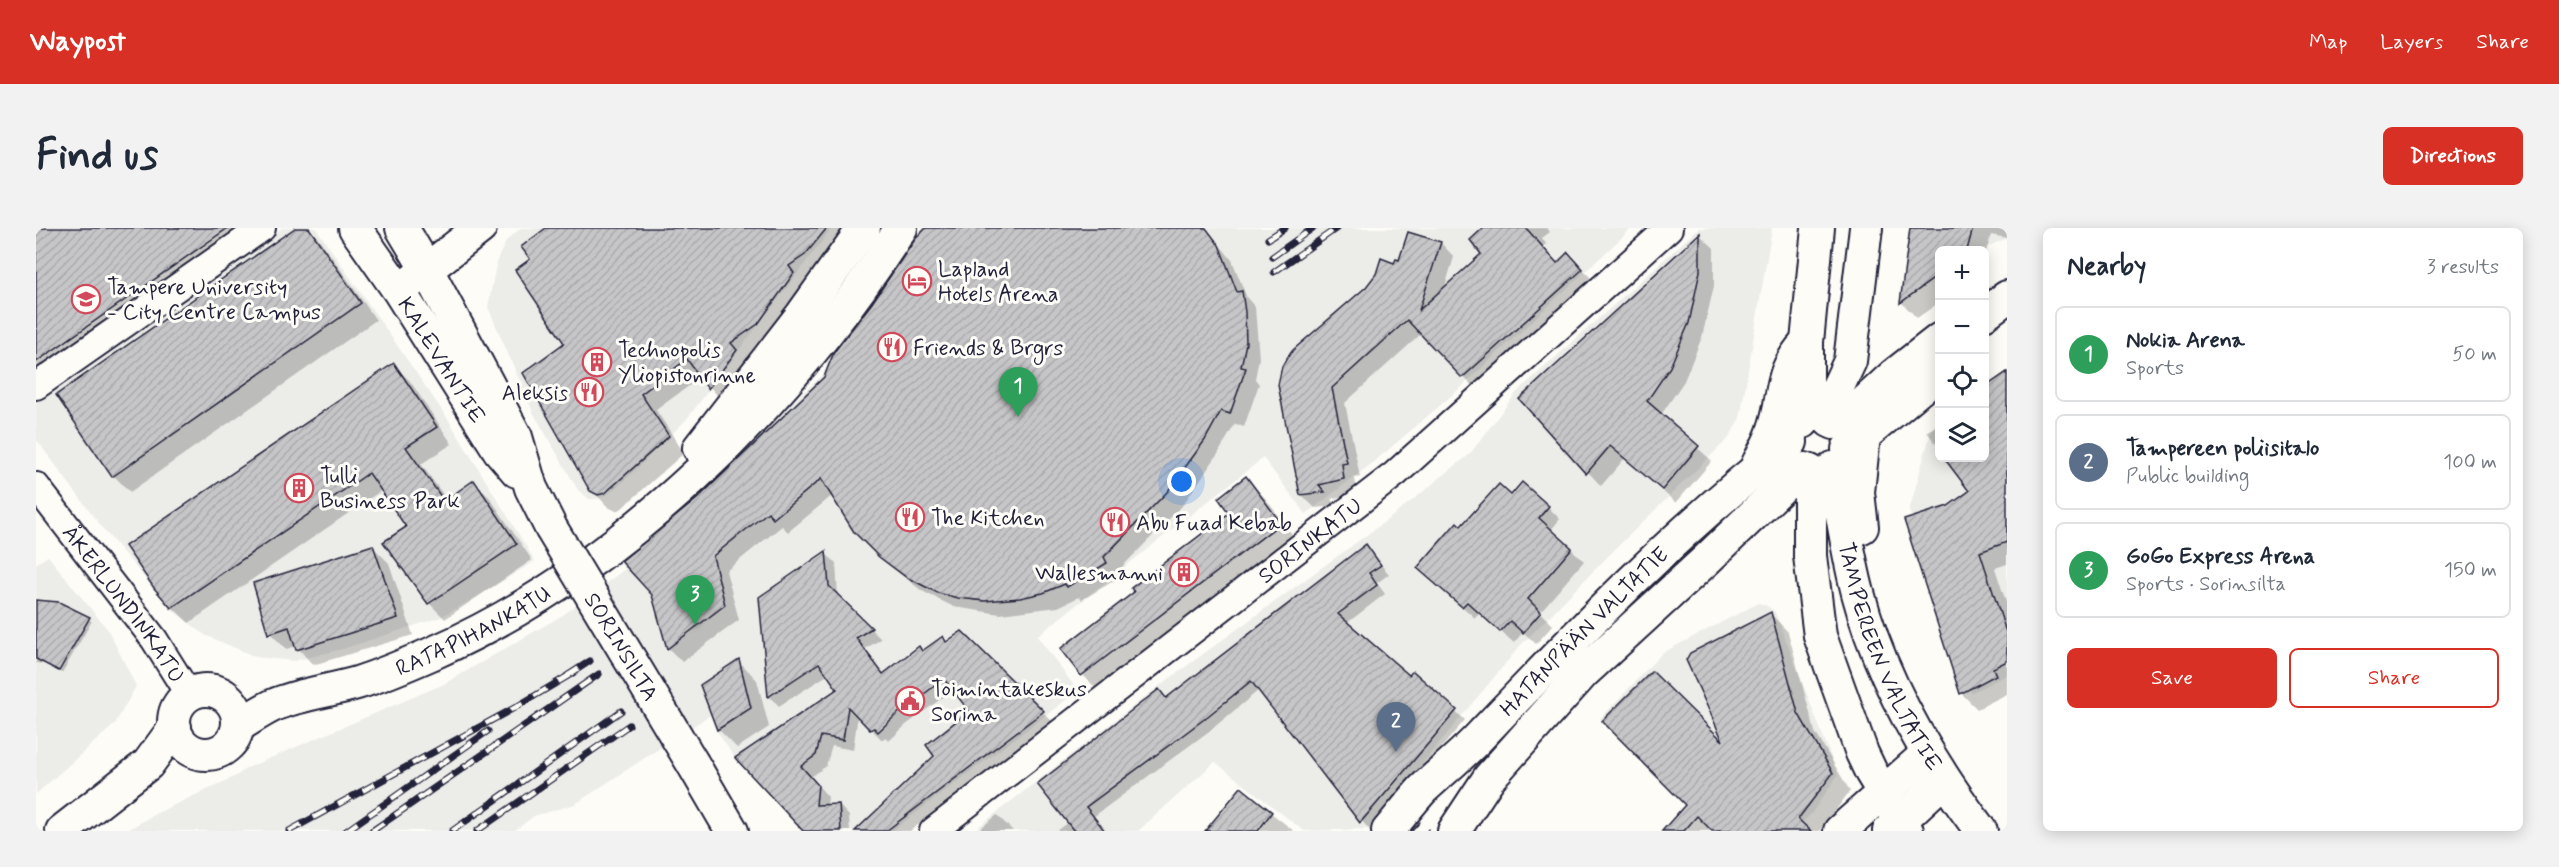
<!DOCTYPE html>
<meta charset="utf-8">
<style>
body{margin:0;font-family:Mynerve,sans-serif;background:#f2f2f3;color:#1f2937}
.controls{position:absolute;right:18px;top:18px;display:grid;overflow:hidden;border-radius:9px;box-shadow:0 3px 15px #0003}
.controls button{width:54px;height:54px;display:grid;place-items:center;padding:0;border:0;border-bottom:2px solid #e0e1e3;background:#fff;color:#1f2937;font:30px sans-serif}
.you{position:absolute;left:1146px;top:254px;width:21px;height:21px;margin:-15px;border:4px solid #fff;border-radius:50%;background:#1a73e8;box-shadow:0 0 0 9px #1a73e833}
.badge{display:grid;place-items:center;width:39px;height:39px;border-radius:50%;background:#d93025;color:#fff;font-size:20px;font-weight:700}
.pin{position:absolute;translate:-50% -50px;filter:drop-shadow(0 2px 3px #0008)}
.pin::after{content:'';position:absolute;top:32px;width:21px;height:18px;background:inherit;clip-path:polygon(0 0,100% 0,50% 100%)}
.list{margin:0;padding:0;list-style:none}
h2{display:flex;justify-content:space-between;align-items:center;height:78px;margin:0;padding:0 24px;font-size:26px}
h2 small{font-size:20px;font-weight:400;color:#747a83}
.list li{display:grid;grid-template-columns:39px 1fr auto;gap:18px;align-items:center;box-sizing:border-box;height:96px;margin:0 12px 12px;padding:0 12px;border:2px solid #e0e1e3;border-radius:9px}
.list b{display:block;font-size:22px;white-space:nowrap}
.list p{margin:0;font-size:20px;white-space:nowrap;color:#747a83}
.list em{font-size:20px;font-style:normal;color:#747a83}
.actions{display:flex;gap:12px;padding:18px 24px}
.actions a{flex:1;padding:14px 0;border:2px solid #d93025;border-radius:9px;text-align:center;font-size:21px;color:#d93025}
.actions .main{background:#d93025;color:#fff}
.icon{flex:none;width:33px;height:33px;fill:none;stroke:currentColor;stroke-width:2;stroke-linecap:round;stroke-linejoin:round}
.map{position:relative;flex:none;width:1971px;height:603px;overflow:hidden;border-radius:9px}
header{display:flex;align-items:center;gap:36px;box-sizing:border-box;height:84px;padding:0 30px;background:#d93025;color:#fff}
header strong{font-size:28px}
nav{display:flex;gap:33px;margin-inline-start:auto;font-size:21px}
.intro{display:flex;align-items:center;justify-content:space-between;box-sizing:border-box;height:144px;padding:0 36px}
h1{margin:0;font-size:42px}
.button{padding:15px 27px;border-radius:9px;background:#d93025;color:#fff;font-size:21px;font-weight:700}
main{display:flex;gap:36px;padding:0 36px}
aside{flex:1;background:#fff;border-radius:9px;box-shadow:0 3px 15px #0003}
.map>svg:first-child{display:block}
</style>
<header>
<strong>Waypost</strong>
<nav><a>Map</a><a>Layers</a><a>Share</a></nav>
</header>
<div class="intro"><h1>Find us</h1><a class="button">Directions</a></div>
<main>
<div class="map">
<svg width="1971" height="603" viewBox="0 0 1971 603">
<defs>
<pattern id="building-hatch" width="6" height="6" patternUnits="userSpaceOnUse" patternTransform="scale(1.5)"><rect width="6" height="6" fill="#c6c6c8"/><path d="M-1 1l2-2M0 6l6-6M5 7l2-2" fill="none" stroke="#aaaaad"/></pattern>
</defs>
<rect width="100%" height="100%" fill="#fdfcf7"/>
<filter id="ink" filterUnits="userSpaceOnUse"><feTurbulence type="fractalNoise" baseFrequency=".0167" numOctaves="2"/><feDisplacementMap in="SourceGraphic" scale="12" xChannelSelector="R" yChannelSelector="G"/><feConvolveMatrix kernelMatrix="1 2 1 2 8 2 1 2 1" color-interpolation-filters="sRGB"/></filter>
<g filter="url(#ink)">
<g fill="#ecece9">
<polygon points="246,0 280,0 412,191 499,333 441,369 405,389 307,421 258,433 220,429 169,407 135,381 68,302 0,211 0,173"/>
<polygon points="485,0 796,0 650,192 589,252 572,266 562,271 553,271 542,262 497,184 452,79 461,32 471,12"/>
<polygon points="888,0 1596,0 1421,163 1339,233 1270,286 1227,230 1001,408 1042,463 856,603 765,603 699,530 680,502 674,487 539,576 498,588 478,603 90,603 119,586 200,548 211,540 408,456 527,387 589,341 582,332 787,147 809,98 872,16"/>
<polygon points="1663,0 1736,0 1704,190 1693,210 1578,322 1484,418 1332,601 1268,603 1179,534 1102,603 937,603 1126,456 1358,287 1434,226 1480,165"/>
<polygon points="1873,0 1971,0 1971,10 1944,22 1904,22 1903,48 1862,78"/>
<polygon points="1971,143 1971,447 1935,465 1873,283 1896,200 1903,194 1904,230 1948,230 1949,160"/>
<polygon points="12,328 72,402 100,458 79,496 0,566 0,336"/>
<polygon points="1723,375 1731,378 1739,384 1802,547 1776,585 1758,603 1675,603 1564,491 1626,425"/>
</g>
<g fill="#0003">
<polygon points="0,0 228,0 0,160"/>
<polygon points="262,0 273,0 284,12 340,92 94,264 78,248 22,168"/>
<polygon points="514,0 819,0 785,43 768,55 774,62 738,112 710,131 716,139 689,176 665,149 620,182 648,225 585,281 580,283 572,279 556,262 530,115 496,32"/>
<polygon points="893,0 1170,0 1196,32 1211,70 1219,79 1223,130 1219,151 1223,156 1208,199 1199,196 1182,226 1146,278 1081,344 1084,349 1046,372 1043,369 1022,379 964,386 918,379 886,363 846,332 831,317 797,267 752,304 746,298 690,343 703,392 646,434 632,420 617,366 662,272 790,150"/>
<polygon points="1447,0 1511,0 1514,4 1506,10 1510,16 1507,19 1522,36 1546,40 1560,56 1441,163 1386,105 1309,175 1324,249 1319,250 1321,265 1295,271 1301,278 1279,280 1265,266 1243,157 1359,37 1405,15 1418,29 1408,62 1447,26"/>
<polygon points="1876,0 1971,0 1971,10 1955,7 1948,32 1948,22 1904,22 1904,74 1881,90 1865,74"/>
<polygon points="1664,7 1678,20 1678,58 1666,109 1648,153 1625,187 1676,233 1640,275 1589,230 1565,258 1485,171"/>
<polygon points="358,137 374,153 416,216 385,236 411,272 438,254 454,270 496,332 409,391 393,375 349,315 372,300 346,262 153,395 136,379"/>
<polygon points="1971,145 1971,336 1959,340 1971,377 1971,466 1941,481 1925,465 1913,279 1936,263 1910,230 1948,230"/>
<polygon points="1904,195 1904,221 1891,204"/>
<polygon points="1210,250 1230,271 1264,317 1067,468 1047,447 1026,421 1100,364 1195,286"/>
<polygon points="1475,269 1512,279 1524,291 1515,302 1548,333 1504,384 1517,397 1500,416 1487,404 1478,415 1444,385 1439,390 1383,340 1425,300"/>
<polygon points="1329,318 1353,346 1341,355 1349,366 1311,395 1374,450 1377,445 1429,492 1334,603 1223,462 1176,501 1057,589 1069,603 1021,603 1033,594 1131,471"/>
<polygon points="337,319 353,335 377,407 277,437 260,418 250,421 234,405"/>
<polygon points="789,325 800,335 802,369 845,411 829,421 849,447 907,410 911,415 926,405 1017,494 874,603 821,603 900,529 935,483 918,461 870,497 853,513 849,509 846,512 822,487 817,522 796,518 790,538 775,549 792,569 791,578 803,577 813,588 814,603 769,603 702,530 803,462 793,446 743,478 733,468"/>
<polygon points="0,374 56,393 26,445 9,436 0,435"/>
<polygon points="1735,386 1752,404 1779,504 1814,563 1784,603 1628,603 1651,576 1692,519"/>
<polygon points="703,433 721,452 733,499 701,520 682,501 666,457"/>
<polygon points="1205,561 1258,603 1171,603"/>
<polygon points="961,587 977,603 941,603"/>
</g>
<g fill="url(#building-hatch)" stroke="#22223b" stroke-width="1.5">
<polygon points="0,0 192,0 0,134"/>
<polygon points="259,0 273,0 325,75 76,249 20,167"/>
<polygon points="510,0 791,0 769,27 753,38 758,45 722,96 695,115 701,122 672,161 651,131 605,166 633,208 569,265 562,267 554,263 487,145 528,115 479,42 494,31 485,19"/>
<polygon points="890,0 1170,0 1183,17 1201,64 1206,63 1209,84 1210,115 1205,139 1210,140 1194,186 1185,183 1169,212 1132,263 1068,329 1071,335 1031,359 1029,356 1007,365 984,370 949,373 922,370 902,365 870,349 843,329 818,304 785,251 737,291 732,284 677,328 689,377 631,421 616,367 585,333 661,271 788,149 798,124 836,75 880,10"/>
<polygon points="1447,0 1490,0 1521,35 1532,24 1547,41 1426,150 1371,92 1296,160 1311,235 1306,236 1308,251 1283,257 1289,264 1264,267 1242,157 1246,138 1251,130 1257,122 1330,59 1340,46 1345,30 1358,35 1360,31 1363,32 1372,4 1405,14 1383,82 1445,26 1434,12"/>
<polygon points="1874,0 1937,0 1931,22 1904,22 1904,46 1864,75"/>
<polygon points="1664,5 1664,43 1653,95 1634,139 1611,173 1663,218 1626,262 1574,218 1550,246 1483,171"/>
<polygon points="358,135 401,199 370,219 408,273 438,252 481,316 392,376 347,314 370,299 333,245 135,380 118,360 89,318"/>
<polygon points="1971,144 1971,314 1944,324 1971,407 1971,433 1957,440 1960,447 1924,466 1868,292 1912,278 1933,263 1908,230 1948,230 1948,160"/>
<polygon points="1210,248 1245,295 1045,448 1024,421 1098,364 1095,360 1193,285 1182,270"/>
<polygon points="1486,254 1513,278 1503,290 1536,320 1492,371 1505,384 1487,405 1474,393 1464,404 1431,374 1426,379 1381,340 1421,294 1425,298 1463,256 1475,267"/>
<polygon points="1330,316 1345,337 1333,345 1341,357 1302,386 1373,447 1377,443 1421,482 1324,595 1215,453 1167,492 1050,579 1069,603 1038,603 1001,556 1123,461 1130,470"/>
<polygon points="337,317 362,390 260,422 253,399 232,406 217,355"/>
<polygon points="790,323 793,358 836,400 820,410 847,446 883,418 886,423 907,408 910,414 926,403 1008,483 850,603 819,603 898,528 890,517 933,483 908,451 860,487 842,504 838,500 834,502 812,479 807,512 785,508 780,527 765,538 782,557 780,577 803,576 805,603 767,603 699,530 801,461 783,435 732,469 723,369"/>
<polygon points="0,372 23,374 54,389 23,443 0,431"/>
<polygon points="1735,384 1762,485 1797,545 1762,591 1775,603 1676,603 1661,588 1648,603 1626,603 1649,577 1566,493 1616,443 1687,513 1650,432 1654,425"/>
<polygon points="703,431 715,480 681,502 664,457"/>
<polygon points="1205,559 1236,584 1222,603 1169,603"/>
</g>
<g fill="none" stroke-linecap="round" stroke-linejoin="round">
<g stroke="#22223b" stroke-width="30">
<g id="minor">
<polyline points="0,158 226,0"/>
<path id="s1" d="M0 258 118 411 153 467"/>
<path id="s2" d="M897 603 1359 246 1633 0"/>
</g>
</g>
<g stroke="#22223b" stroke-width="36">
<g id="major">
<path id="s3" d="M319 0 363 63 463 222 481 243"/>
<polyline points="366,0 391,42 480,209 495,260 515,300"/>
<polyline points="376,53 444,0"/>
<polyline points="1948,86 1971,69"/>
<polyline points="1794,193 1800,163 1814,133 1830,0"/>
<polyline points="1767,194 1771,163 1771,114 1782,0"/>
<polyline points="1798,195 1816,186 1858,147 1904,111"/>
<polyline points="663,220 765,88 828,0"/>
<polyline points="1812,221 1904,144"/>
<path d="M1721 238C1726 227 1733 216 1737 204 1751 165 1740 148 1771 114"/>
<path id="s4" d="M1797 240C1806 281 1811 324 1822 365 1845 452 1891 531 1945 603"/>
<polyline points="1774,243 1774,328 1784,408 1826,525 1835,544 1871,603"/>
<polyline points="1826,299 1822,264 1828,207"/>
<circle cx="170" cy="494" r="32"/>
<path id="s5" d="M202 498C214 491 225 483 238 477 263 466 294 463 321 455 347 447 372 436 397 425 587 341 754 174 865 0"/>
<polyline points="657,536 696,603"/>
<polyline points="26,603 112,536 139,499"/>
<path id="s6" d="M1352 603C1364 589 1375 574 1387 561 1407 542 1429 525 1447 505 1544 403 1643 300 1755 214"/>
<polyline points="1418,603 1453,550 1547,445 1669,333 1746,259 1769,241"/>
<polyline points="1804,603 1892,525"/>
<polyline points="1853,603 1908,552"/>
</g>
</g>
<use href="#minor" stroke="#fdfcf7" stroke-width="26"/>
<use href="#major" stroke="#fdfcf7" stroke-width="32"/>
<g stroke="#22223b" stroke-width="1.5">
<polyline points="1376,603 1384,594"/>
<polyline points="1391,603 1392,601"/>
</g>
<g stroke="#22223b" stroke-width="7">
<g id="rail">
<polyline points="1232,11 1249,0"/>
<polyline points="1236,29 1277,0"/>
<polyline points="1238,44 1301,0"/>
<polyline points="531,448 554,433"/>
<polyline points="253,603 480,479 537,445"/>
<polyline points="310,603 452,503"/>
<polyline points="336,603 563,446"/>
<polyline points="416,603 585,483"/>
<polyline points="441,603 593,497"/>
</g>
</g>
<use href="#rail" stroke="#fdfcf7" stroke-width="4.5" stroke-dasharray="14" stroke-linecap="butt"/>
<g stroke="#22223b" stroke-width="36" stroke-linecap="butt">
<g id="major-bridge">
<path id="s7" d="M515 300 657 536"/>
</g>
</g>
<use href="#major-bridge" stroke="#fdfcf7" stroke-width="32"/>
</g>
</g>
<defs>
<g id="hotel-ring" transform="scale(1.5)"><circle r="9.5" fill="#fdfcf7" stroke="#d1495b" stroke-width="1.5"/><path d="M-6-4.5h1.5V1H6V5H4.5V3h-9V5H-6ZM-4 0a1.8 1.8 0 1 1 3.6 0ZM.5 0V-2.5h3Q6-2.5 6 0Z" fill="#d1495b"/></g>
<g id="university-ring" transform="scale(1.5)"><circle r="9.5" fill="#fdfcf7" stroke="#d1495b" stroke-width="1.5"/><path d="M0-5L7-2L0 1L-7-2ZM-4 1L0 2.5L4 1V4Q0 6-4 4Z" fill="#d1495b"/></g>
<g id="restaurant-ring" transform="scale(1.5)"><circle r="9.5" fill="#fdfcf7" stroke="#d1495b" stroke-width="1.5"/><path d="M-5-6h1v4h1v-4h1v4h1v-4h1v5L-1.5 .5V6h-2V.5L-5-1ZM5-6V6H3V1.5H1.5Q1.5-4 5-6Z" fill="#d1495b"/></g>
<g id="building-ring" transform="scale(1.5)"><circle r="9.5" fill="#fdfcf7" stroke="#d1495b" stroke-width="1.5"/><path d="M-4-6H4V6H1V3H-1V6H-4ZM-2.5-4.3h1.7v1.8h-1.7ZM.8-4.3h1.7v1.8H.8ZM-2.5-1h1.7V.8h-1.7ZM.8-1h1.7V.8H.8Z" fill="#d1495b"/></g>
<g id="civic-ring" transform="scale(1.5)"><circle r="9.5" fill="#fdfcf7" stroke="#d1495b" stroke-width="1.5"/><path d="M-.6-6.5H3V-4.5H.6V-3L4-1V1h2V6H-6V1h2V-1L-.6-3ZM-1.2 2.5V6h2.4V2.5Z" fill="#d1495b"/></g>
</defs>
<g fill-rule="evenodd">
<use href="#hotel-ring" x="881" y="53"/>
<use href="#university-ring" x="50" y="71"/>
<use href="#restaurant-ring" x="856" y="119"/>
<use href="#building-ring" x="561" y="134"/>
<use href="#restaurant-ring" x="553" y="164"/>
<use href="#building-ring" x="263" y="260"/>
<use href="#restaurant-ring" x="874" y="289"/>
<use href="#restaurant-ring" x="1079" y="294"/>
<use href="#building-ring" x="1148" y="344"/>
<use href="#civic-ring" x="874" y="473"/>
</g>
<g text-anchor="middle" stroke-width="6" stroke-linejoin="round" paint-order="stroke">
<g font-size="22" fill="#22223b" stroke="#fdfcf7" text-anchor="start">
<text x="902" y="48">Lapland<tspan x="902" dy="25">Hotels Arena</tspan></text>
<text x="71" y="66">Tampere University<tspan x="71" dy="25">- City Centre Campus</tspan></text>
<text x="877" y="127">Friends &amp; Brgrs</text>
<text x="582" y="129">Technopolis<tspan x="582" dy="25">Yliopistonrinne</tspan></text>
<text x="532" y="172" text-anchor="end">Aleksis</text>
<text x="284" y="255">Tulli<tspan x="284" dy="25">Business Park</tspan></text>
<text x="895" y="297">The Kitchen</text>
<text x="1100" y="302">Abu Fuad Kebab</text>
<text x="1127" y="352" text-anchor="end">Wallesmanni</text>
<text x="895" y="468">Toimintakeskus<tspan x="895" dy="25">Sorina</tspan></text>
</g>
<g font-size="22" fill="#22223b" stroke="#fdfcf7">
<text dy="8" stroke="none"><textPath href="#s3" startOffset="158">KALEVANTIE</textPath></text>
<text dy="8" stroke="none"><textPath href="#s2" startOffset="476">SORINKATU</textPath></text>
<text dy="8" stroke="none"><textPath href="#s1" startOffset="147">ÅKERLUNDINKATU</textPath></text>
<text dy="8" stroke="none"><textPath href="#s5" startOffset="255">RATAPIHANKATU</textPath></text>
<text dy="8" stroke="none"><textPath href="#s6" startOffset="280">HATANPÄÄN VALTATIE</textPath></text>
<text dy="8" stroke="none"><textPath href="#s7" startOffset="138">SORINSILTA</textPath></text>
<text dy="8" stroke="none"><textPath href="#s4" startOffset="198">TAMPEREEN VALTATIE</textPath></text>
</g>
</g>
</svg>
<div class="controls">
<button>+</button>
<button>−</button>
<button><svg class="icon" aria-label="locate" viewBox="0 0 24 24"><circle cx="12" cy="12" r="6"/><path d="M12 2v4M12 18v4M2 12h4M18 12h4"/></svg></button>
<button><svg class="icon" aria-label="layers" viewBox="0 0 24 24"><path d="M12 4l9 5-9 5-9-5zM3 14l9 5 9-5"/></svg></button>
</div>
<div class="you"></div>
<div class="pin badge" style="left:982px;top:189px;background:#2e9e5b">1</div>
<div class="pin badge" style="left:1360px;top:524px;background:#5c6f8a">2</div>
<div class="pin badge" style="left:659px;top:397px;background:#2e9e5b">3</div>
</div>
<aside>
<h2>Nearby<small>3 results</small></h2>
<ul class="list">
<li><span class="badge" style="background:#2e9e5b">1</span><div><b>Nokia Arena</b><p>Sports</p></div><em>50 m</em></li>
<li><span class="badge" style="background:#5c6f8a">2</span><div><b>Tampereen poliisitalo</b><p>Public building</p></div><em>100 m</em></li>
<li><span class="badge" style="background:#2e9e5b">3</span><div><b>GoGo Express Arena</b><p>Sports · Sorinsilta</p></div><em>150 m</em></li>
</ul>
<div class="actions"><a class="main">Save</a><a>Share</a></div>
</aside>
</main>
